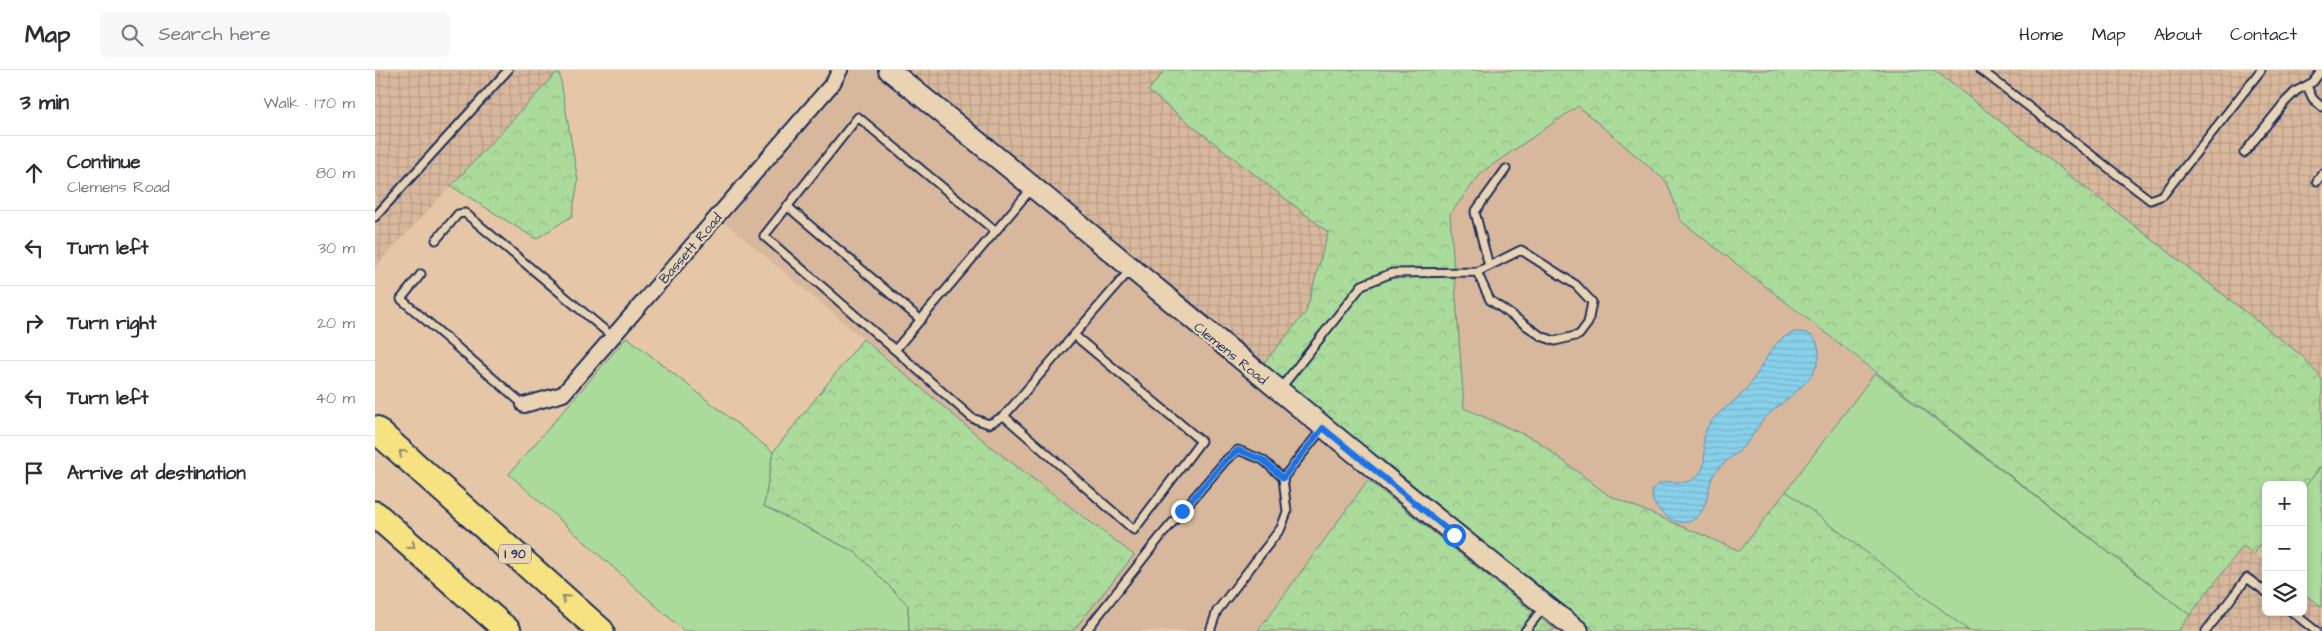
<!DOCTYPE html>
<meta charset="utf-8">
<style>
body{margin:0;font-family:"Architects Daughter",sans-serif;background:#f7f7f7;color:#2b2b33}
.controls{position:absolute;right:15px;bottom:15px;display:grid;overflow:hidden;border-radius:8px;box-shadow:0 2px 8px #0003}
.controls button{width:45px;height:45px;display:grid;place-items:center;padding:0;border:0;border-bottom:1px solid #e1e1e2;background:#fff;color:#2b2b33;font:25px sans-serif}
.stop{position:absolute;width:15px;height:15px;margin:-11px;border:4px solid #1a73e8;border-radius:50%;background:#fff}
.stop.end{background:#1a73e8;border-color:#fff;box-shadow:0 1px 5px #0008}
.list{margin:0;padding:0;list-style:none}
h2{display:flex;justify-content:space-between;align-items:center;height:65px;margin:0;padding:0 20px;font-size:21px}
h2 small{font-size:16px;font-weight:400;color:#7c7c81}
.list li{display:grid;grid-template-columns:32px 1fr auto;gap:15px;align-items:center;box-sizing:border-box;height:75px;padding:0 20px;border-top:1px solid #e1e1e2}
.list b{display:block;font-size:19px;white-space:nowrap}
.list p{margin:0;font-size:16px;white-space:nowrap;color:#7c7c81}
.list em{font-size:16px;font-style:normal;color:#7c7c81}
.icon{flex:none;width:28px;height:28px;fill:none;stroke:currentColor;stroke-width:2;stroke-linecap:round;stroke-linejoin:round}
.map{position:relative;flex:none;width:1947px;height:561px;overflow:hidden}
header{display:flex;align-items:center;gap:30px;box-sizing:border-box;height:70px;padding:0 25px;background:#fff;border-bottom:1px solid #e1e1e2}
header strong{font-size:24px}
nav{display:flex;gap:28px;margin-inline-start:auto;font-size:18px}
.search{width:350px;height:45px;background:#f7f7f7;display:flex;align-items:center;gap:12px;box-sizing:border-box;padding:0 18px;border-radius:8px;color:#7c7c81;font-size:19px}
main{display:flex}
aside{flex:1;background:#fff}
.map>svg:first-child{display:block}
</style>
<header>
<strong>Map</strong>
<div class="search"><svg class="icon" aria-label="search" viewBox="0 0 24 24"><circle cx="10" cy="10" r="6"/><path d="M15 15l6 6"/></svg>Search here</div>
<nav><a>Home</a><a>Map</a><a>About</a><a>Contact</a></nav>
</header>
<main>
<aside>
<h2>3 min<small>Walk · 170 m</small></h2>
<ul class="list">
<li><svg class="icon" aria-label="ahead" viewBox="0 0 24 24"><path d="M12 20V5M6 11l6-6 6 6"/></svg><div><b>Continue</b><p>Clemens Road</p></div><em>80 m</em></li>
<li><svg class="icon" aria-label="left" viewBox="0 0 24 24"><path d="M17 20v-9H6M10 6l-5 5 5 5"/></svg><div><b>Turn left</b></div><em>30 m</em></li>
<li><svg class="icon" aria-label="right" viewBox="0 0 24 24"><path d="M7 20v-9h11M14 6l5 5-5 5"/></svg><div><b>Turn right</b></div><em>20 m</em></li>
<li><svg class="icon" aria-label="left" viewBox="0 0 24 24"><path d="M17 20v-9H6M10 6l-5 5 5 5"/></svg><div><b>Turn left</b></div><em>40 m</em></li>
<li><svg class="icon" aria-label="arrive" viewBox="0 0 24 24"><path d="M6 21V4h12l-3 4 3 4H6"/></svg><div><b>Arrive at destination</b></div></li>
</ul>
</aside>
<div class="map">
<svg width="1947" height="561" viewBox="0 0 1947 561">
<defs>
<pattern id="industrial-grid" width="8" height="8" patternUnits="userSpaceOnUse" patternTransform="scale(1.25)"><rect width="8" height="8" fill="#d8b89c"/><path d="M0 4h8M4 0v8" fill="none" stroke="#b99e89"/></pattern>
<pattern id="forest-crowns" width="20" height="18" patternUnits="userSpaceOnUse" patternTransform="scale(1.25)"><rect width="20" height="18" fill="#abdb9b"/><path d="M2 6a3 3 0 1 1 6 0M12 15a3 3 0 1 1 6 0" fill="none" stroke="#93bc88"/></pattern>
<pattern id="water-rules" width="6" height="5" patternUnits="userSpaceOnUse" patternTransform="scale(1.25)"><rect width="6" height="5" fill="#88d0e9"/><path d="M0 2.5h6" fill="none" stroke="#75b3ca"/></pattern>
</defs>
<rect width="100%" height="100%" fill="#e5c7a7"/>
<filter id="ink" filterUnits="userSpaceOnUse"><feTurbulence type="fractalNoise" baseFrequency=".02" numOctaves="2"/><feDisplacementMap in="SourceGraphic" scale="10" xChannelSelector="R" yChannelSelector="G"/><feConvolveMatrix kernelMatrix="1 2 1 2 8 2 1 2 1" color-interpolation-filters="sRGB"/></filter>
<g filter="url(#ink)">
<g fill="#d8b89c">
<polygon points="456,0 506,0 993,410 883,561 698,561 759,485 620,380 336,141 450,11"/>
<polygon points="1203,36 1292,112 1306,151 1500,303 1365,481 1233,425 1161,370 1089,338 1075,144 1107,102"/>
</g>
<g fill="url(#industrial-grid)">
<polygon points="0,0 184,0 0,197"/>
<polygon points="527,0 788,0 789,1 774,21 953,162 931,242 884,299"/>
<polygon points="1559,0 1947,0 1947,309 1926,285"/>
<polygon points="1869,476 1891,493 1891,542 1928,542 1928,523 1947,537 1947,561 1803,561"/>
</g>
<g fill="#abdb9b" stroke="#63857c">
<polygon points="252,267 398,382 389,436 480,482 533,535 534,561 309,561 134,404"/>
<polygon points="1500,303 1815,545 1803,561 1592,561 1411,421"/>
<polygon points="1947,395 1947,537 1928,523 1928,419"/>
</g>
<g fill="url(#forest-crowns)" stroke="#63857c">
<polygon points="184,0 203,111 197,146 161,169 76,116"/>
<polygon points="788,0 1559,0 1926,285 1947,309 1947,395 1928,419 1928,415 1891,415 1891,468 1879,484 1868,476 1815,545 1306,151 1292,112 1203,36 1107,102 1075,144 1089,338 1161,370 1233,425 1365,481 1411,421 1593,560 1220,561 884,299 931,242 953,162 773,21 789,1"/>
<polygon points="488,269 620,380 759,485 698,561 534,561 533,535 480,482 389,436 398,382"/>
<polygon points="993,410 1179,559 1178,561 883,561"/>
</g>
<path fill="url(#water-rules)" stroke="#5c90b1" d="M1420 262C1430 262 1438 263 1442 273 1454 304 1411 328 1392 346 1383 354 1379 365 1371 374 1363 384 1352 389 1343 399 1329 413 1337 441 1316 451 1301 457 1285 443 1278 432L1277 420C1292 402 1310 422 1324 404 1335 391 1325 374 1331 360 1338 345 1353 337 1364 327 1381 311 1388 288 1404 271 1408 267 1415 264 1420 262Z"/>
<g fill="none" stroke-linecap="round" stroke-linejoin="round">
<g stroke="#1b2f5e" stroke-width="11">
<g id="lane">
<polyline points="1606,0 1775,130 1788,125 1886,0"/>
<polyline points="1932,16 1938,29 1947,37"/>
<polyline points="1869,83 1910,32 1921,21 1938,12 1947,0"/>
<polyline points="1942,111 1947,104"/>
<polyline points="412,136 546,250"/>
<polyline points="0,147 133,0"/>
<polyline points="61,170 83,144 90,143 238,267"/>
<polyline points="1114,196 1100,142 1131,99"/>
<polyline points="46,204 26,229 149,335"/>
<polyline points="699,265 826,371 759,460 629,346 755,200"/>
<polyline points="520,280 389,166 483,47 620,161"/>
<polyline points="905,319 987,215 1017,203 1102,202 1146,180 1201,215 1217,232 1213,253 1204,265 1180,271 1166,266 1115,230 1102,202"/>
<polyline points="629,346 614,354 597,348 520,280 657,118"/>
<polyline points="908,408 948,358"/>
<polyline points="1917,542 1941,561"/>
<polyline points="711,561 786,466 851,390 863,380 888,390 908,408 912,442 906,458 842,541 835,561"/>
<polyline points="1150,561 1170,536"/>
<polyline points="1831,561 1872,508 1891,522"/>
</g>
</g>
<g stroke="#1b2f5e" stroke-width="18">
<polyline id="street" points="149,335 188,324 458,13 465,0"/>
</g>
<g stroke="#1b2f5e" stroke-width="24">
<path id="secondary" d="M514 0C745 185 969 379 1203 561"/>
</g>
<g stroke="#1b2f5e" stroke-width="29">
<g id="highway">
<polyline points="0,359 226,561"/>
<polyline points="0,444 133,561"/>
</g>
</g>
<use href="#lane" stroke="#ead3b3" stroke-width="7"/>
<use href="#street" stroke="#ead3b3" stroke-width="14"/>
<use href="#secondary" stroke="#ead3b3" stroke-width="20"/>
<use href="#highway" stroke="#f7e281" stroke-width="25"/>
</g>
<defs><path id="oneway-chevron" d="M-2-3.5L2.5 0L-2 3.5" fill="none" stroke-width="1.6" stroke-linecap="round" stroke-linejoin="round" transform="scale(1.25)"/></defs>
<g stroke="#898870">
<use href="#oneway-chevron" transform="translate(27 383) rotate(-138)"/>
<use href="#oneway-chevron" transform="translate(37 476) rotate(41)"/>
<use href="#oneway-chevron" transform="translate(190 528) rotate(-138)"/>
</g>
</g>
<g fill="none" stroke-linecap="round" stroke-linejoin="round" filter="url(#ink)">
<polyline stroke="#1a73e8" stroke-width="6" points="807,441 851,390 863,380 888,390 908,408 948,358 1079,465"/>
</g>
<g text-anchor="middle" stroke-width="4.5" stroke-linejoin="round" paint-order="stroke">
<rect fill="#ead3b3" stroke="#596078" stroke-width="1" x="124" y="474.5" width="32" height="19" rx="4"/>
<g font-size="12" font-weight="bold" fill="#1b2f5e">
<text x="140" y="488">I 90</text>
</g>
<g font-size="14" fill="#1b2f5e" stroke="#ead3b3">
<text transform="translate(315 178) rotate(-49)" y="5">Bassett Road</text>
<text transform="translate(856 283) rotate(39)" y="5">Clemens Road</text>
</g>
</g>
</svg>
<div class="controls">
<button>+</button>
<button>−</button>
<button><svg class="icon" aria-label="layers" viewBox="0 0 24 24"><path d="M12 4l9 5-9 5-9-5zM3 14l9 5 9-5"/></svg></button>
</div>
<div class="stop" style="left:1079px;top:465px"></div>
<div class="stop end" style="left:807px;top:441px"></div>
</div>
</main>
